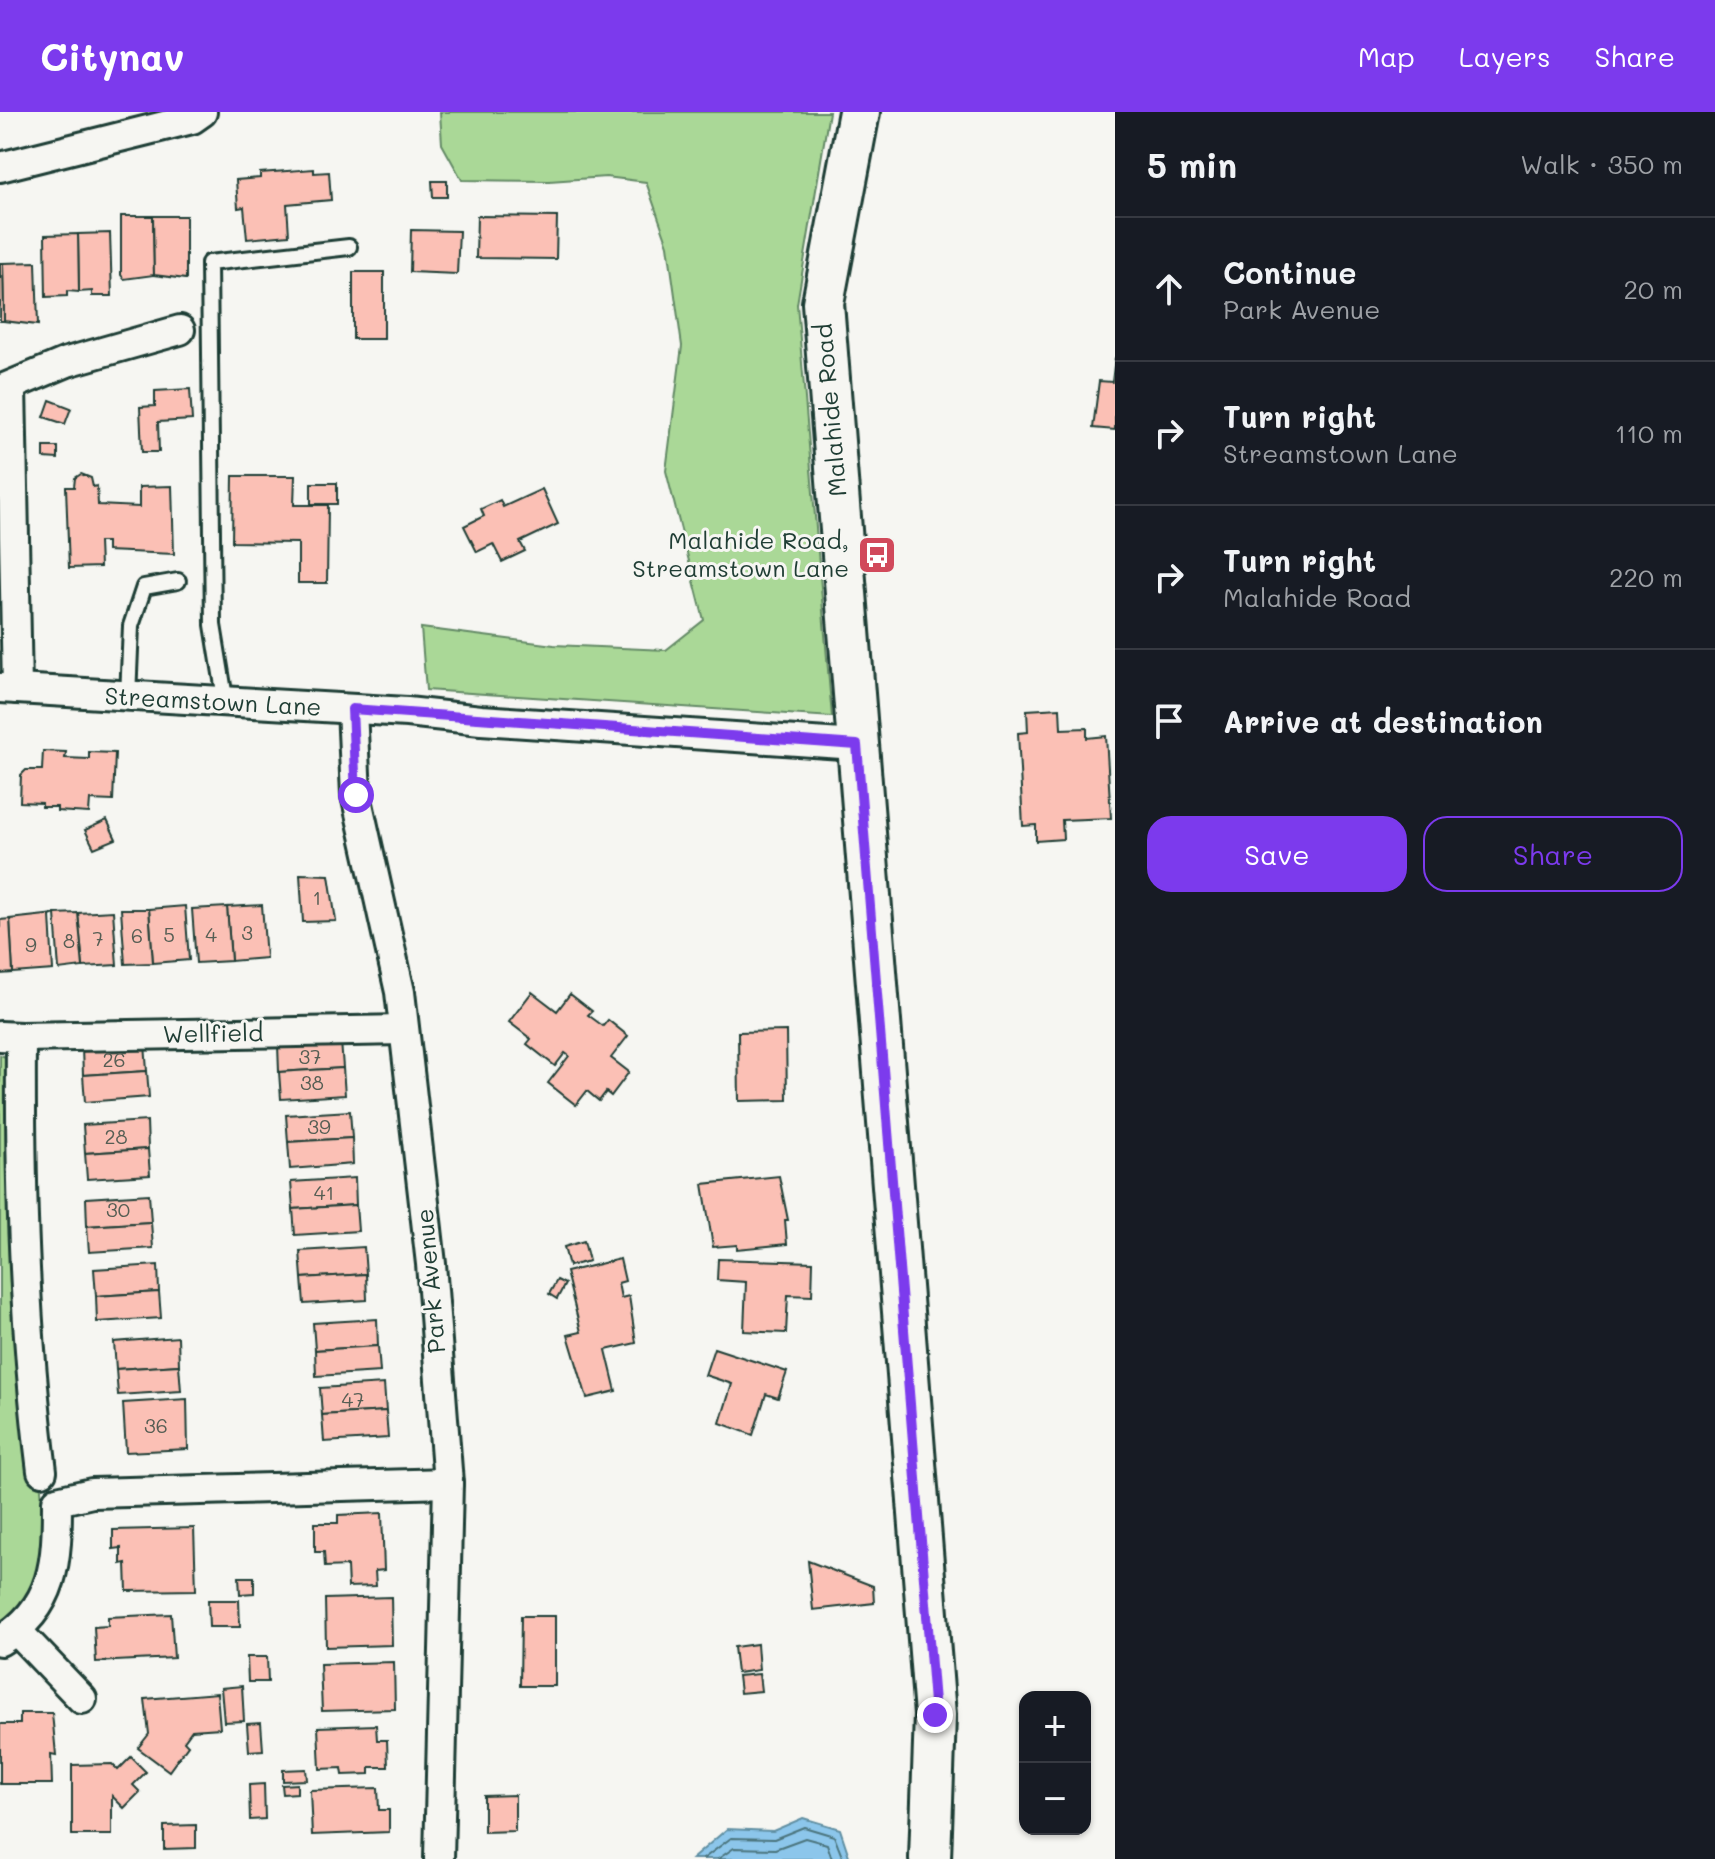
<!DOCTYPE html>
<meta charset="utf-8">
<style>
body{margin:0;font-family:Mali,sans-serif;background:#242831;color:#f1f3f6}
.controls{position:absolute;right:24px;bottom:24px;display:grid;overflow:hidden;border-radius:16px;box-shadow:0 2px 6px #0004}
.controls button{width:72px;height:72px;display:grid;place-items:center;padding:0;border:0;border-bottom:2px solid #363941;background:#171b24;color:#f1f3f6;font:40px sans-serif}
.stop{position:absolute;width:24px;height:24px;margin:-18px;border:6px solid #7c3aed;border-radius:50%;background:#fff}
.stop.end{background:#7c3aed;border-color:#fff;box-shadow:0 2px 8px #0008}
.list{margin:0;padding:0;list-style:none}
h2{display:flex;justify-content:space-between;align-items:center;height:104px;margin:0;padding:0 32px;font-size:34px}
h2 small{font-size:26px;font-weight:400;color:#9ea1a6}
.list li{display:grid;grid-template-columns:52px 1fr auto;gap:24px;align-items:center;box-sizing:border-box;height:144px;padding:0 32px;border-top:2px solid #363941}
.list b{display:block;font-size:30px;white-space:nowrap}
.list p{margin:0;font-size:26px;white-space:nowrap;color:#9ea1a6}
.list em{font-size:26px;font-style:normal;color:#9ea1a6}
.actions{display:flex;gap:16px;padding:24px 32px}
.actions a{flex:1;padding:18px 0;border:2px solid #7c3aed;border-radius:24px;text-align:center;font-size:28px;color:#7c3aed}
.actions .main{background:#7c3aed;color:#fff}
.icon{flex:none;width:44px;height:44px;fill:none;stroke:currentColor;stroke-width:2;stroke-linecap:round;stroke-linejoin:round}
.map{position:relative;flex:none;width:1115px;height:1747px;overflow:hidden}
header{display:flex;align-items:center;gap:48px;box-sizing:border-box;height:112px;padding:0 40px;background:#7c3aed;color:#fff}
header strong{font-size:38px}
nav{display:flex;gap:44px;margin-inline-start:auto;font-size:28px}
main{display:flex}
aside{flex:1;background:#171b24}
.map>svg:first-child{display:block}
</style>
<header>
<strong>Citynav</strong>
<nav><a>Map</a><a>Layers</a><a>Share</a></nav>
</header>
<main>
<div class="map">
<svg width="1115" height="1747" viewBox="0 0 1115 1747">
<rect width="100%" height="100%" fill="#f6f6f2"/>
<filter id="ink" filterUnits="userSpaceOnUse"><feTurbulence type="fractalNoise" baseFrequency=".0125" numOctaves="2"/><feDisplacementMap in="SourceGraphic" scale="16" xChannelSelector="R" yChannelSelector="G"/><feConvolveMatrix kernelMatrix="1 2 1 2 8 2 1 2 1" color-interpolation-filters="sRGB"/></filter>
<g filter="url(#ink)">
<g fill="#aad897" stroke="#648a66" stroke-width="2">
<polygon points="440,0 829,0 797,192 832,605 426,578 421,516 554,533 666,538 704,508 666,359 682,234 668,133 646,70 606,65 549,69 462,68 442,32"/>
<path d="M0 943 14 948C16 1046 14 1145 22 1242 27 1303 49 1383 42 1443 39 1469 26 1503 0 1512Z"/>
</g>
<polygon fill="#8cc6eb" stroke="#608fa2" stroke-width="2" points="803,1706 840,1717 850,1747 692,1747 727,1717 773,1719"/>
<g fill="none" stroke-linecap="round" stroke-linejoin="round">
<g stroke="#4b747d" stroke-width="2">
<polyline points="703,1747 731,1726 774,1727 804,1715 834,1724 843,1747"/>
<polyline points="718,1747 734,1736 775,1737 805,1726 827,1732 832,1747"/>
</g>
</g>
<g fill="#fbc0b5" stroke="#1f3d34" stroke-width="2">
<polygon points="314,57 314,61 329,60 331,88 287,92 289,123 247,127 244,95 238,96 236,68 260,66 260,61"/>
<polygon points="432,69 447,69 447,85 433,85"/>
<polygon points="121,104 153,104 154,163 124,167 121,163"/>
<polygon points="153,104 186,104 186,167 154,163"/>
<polygon points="477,104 557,105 556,147 476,146"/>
<polygon points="411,118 459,119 457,162 410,160"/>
<polygon points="110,121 112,184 92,184 92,179 79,180 78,122"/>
<polygon points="78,122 79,180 67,179 67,184 46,185 45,123"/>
<polygon points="36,150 38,213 4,209 3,151"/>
<polygon points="0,151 3,151 4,209 0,209"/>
<rect x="353" y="160" width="31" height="67"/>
<polygon points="1115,245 1115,318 1093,316 1099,269 1112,270"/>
<polygon points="190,277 192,308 158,310 159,340 142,340 140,295 155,294 155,279"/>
<polygon points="50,288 71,296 65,312 44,305"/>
<polygon points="44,335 58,335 58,347 44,346"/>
<polygon points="81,362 91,366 93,375 97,374 98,393 139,395 139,375 172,374 174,442 107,439 107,430 99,430 100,455 69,456 66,375 74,375 75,366"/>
<polygon points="233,364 295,364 294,393 328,393 327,471 298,471 298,431 232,430"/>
<rect x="311" y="371" width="26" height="21"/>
<polygon points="542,377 558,412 520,430 525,439 502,450 493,432 477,440 464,414 484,404 481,397 500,388 503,395"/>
<polygon points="1060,596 1061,617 1087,616 1087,626 1106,624 1111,706 1062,708 1063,727 1036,729 1036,713 1023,714 1018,621 1028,620 1027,598"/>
<polygon points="43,639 66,640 65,646 89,647 89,640 115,641 113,689 90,688 89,701 57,699 57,695 42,695 42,691 20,690 21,663 26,658 42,658"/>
<polygon points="107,708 116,727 94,736 85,718"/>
<polygon points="300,762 329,763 336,809 303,810"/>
<polygon points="262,793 266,846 231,849 227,795"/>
<polygon points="185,794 189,848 153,851 149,797"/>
<polygon points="227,795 231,849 196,851 192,797"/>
<polygon points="121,797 149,797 153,851 125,852"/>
<polygon points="113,799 117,853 83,855 78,801"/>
<polygon points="78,801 83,855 59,858 55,802"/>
<polygon points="55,802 50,804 53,858 13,861 10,807"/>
<polygon points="10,807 13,861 0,862 0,808"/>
<polygon points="532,880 557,899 570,882 592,899 588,903 603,914 608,908 628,924 611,946 629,960 611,984 606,980 599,989 587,979 576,993 548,971 569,944 565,941 555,954 527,932 531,927 509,910"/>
<polygon points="786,919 787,988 739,989 738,920"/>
<polygon points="341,929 343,956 279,960 278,933"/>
<polygon points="145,932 147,959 83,963 82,936"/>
<polygon points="343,956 345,983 281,987 279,960"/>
<polygon points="147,959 149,985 85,990 83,963"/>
<polygon points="350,999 352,1026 288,1030 286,1003"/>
<polygon points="147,1009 148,1037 85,1041 83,1013"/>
<polygon points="352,1026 353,1052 290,1057 288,1030"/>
<polygon points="148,1037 150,1063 87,1067 85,1041"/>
<polygon points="779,1064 788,1108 785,1108 787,1132 737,1137 737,1133 713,1135 703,1072"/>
<polygon points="355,1066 356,1093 293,1097 291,1070"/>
<polygon points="149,1082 151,1110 87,1114 86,1086"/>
<polygon points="356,1093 358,1119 295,1123 293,1097"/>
<polygon points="151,1110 153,1136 89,1140 87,1114"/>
<polygon points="584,1129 589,1149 569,1154 564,1135"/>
<polygon points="364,1135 366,1162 302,1166 300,1139"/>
<polygon points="620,1147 625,1169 618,1171 621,1186 629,1184 636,1231 606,1238 616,1279 587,1286 568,1223 581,1220 566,1160"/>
<polygon points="718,1147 813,1150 812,1184 788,1183 786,1221 744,1219 746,1170 717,1168"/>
<polygon points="158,1153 159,1180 96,1184 94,1157"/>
<polygon points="366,1162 367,1188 304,1192 302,1166"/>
<polygon points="557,1168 565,1172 557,1187 549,1182"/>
<polygon points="159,1180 161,1206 97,1210 96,1184"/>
<polygon points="377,1207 378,1234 315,1238 313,1211"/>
<polygon points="178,1225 179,1253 116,1257 114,1230"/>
<polygon points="378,1234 380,1260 316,1264 315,1238"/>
<polygon points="714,1236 787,1260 778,1286 766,1282 753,1323 720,1311 732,1272 705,1263"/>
<polygon points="179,1253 181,1279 118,1283 116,1257"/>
<polygon points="384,1272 386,1299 322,1303 320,1276"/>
<polygon points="187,1287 188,1337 126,1340 123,1291"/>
<polygon points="386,1299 388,1326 324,1330 322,1303"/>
<polygon points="382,1401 384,1458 375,1459 376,1474 348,1475 347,1454 325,1455 324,1440 315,1440 315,1411 338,1411 338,1403"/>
<polygon points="194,1416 196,1478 127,1479 126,1451 121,1452 121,1436 113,1437 113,1418"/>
<polygon points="808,1449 873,1474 874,1491 813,1498"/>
<polygon points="239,1465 254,1465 254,1481 240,1482"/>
<polygon points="391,1485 392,1533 326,1535 325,1487"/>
<polygon points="208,1488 239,1488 240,1515 209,1515"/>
<polygon points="171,1502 174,1546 96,1550 94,1515 108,1514 108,1505"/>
<polygon points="521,1504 555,1504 555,1574 520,1574"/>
<polygon points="757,1532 759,1558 737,1561 734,1535"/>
<polygon points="247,1545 267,1545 268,1570 248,1570"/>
<polygon points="394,1550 395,1597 322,1599 320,1552"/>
<polygon points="759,1562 761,1579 740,1581 738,1564"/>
<polygon points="242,1574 244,1609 224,1610 221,1576"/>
<polygon points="217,1581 220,1616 192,1618 184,1629 188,1633 169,1659 138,1636 149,1622 145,1587"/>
<polygon points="20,1601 52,1601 56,1643 51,1642 52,1672 0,1672 0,1612 20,1612"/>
<polygon points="261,1611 263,1638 249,1639 247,1612"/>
<polygon points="376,1613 377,1628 387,1628 388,1655 370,1655 370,1662 343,1663 342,1656 320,1657 318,1615"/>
<polygon points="131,1645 146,1660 133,1673 140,1680 124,1696 112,1684 112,1723 72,1723 72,1653 112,1652 118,1658"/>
<polygon points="306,1657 307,1668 283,1669 283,1658"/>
<polygon points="264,1672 265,1707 250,1708 249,1673"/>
<polygon points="297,1672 297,1681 283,1682 282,1673"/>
<polygon points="378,1676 379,1698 389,1698 389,1720 312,1723 310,1678"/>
<polygon points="515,1683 515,1719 484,1720 484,1684"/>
<polygon points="196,1713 196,1736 164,1737 164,1714"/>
</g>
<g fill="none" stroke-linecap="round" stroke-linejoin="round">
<g stroke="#1f3d34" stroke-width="20">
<g id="lane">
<polyline points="128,585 131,514 144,475 178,469"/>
<polyline points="226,592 213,513 209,151 349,135"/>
</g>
</g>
<g stroke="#1f3d34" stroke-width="34">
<g id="street">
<polyline points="0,55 192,7 202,0"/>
<polyline points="11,274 17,577"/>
<polyline points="0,278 67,250 180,218"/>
<polyline points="0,576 407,600 481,608 857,633"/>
<polyline points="352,597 356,683 400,880 431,1152 448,1371 439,1747"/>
<path d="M0 924 21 925C20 1071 24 1215 42 1359"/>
<polyline points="21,925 404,918"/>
<polyline points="17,1519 82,1587"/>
<path d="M0 1529C56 1495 57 1448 57 1389L92 1381 448 1371"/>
</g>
</g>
<g stroke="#1f3d34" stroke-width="46">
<polyline id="secondary" points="859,0 823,191 935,1603 930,1747"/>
</g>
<use href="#lane" stroke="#f6f6f2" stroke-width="14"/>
<use href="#street" stroke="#f6f6f2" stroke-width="28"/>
<use href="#secondary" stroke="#f6f6f2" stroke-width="40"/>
</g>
</g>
<g fill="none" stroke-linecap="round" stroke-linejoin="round" filter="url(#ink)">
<polyline stroke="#7c3aed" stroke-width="10" points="356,683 352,597 857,633 935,1603"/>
</g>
<defs>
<g id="bus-square" transform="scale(2)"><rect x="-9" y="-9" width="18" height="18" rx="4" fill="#d1495b" stroke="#f6f6f2"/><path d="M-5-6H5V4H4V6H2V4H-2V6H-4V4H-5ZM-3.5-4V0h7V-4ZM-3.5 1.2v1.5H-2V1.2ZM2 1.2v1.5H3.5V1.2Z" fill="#fff"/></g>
</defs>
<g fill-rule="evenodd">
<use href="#bus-square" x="877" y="443"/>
</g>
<g text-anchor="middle" stroke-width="6" stroke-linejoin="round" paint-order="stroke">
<g font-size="20" fill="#565e54">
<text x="317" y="793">1</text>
<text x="247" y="828">3</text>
<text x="169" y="830">5</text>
<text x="211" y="830">4</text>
<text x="137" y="831">6</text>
<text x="98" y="834">7</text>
<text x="69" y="836">8</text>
<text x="31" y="840">9</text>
<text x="310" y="952">37</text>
<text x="114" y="955">26</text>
<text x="312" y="978">38</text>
<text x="319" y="1022">39</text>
<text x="116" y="1032">28</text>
<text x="324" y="1088">41</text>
<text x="118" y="1105">30</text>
<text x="353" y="1295">47</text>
<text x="156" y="1321">36</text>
</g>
<g font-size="24" fill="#1f3d34" stroke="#f6f6f2">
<text transform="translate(831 298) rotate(-95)" y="8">Malahide Road</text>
<text transform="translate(213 590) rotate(3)" y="8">Streamstown Lane</text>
<text transform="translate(213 922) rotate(-1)" y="8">Wellfield</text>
<text transform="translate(431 1169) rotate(-95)" y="8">Park Avenue</text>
</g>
<g font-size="24" fill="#1f3d34" stroke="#f6f6f2" text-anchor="end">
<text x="849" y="437">Malahide Road,<tspan x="849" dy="28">Streamstown Lane</tspan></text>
</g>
</g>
</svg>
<div class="controls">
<button>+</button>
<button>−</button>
</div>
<div class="stop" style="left:356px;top:683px"></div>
<div class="stop end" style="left:935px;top:1603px"></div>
</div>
<aside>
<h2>5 min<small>Walk · 350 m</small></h2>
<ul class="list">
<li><svg class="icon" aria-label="ahead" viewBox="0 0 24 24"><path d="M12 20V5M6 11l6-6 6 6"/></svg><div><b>Continue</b><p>Park Avenue</p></div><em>20 m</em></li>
<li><svg class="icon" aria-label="right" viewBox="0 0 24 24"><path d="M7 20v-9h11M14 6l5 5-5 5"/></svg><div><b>Turn right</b><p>Streamstown Lane</p></div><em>110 m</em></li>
<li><svg class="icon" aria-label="right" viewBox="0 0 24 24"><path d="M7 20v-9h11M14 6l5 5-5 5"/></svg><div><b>Turn right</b><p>Malahide Road</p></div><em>220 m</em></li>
<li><svg class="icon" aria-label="arrive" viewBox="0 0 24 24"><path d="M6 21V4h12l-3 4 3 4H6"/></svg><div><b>Arrive at destination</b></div></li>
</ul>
<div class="actions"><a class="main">Save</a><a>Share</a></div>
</aside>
</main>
